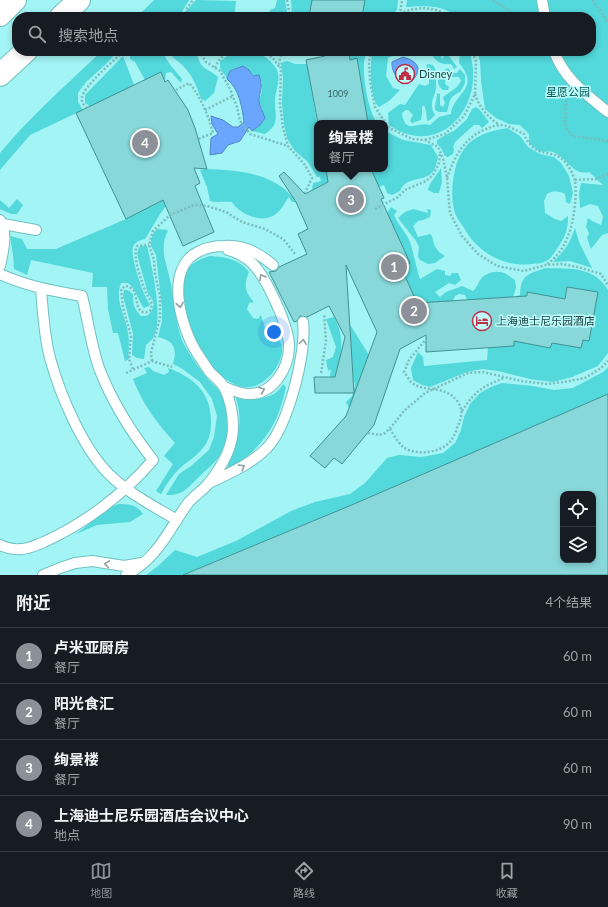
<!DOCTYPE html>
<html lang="zh">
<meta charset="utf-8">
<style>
body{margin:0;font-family:Lato,"Noto Sans SC",sans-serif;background:#242831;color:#f1f3f6}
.controls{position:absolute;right:12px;bottom:12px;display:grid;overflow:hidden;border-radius:8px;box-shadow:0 2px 6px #0003}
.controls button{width:36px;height:36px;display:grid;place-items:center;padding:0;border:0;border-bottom:1px solid #363941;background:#171b24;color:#f1f3f6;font:20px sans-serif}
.you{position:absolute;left:274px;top:332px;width:14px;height:14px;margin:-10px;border:3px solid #fff;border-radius:50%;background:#1a73e8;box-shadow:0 0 0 6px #1a73e833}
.badge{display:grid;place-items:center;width:26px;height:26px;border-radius:50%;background:#8c9099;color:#fff;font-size:13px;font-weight:700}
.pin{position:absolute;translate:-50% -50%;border:2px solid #fff;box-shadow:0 1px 4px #0006}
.popup{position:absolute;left:314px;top:120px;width:74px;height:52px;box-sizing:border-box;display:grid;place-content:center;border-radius:8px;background:#171b24;filter:drop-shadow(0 1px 3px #0005);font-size:13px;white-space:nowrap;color:#9ea1a6}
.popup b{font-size:15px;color:#f1f3f6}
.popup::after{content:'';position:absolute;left:50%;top:100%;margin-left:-8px;border:8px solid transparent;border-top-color:#171b24}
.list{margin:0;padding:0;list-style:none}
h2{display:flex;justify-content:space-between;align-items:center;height:52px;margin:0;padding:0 16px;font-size:17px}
h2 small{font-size:13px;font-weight:400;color:#9ea1a6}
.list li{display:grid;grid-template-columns:26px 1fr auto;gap:12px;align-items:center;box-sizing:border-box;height:56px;padding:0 16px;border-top:1px solid #363941}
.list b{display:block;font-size:15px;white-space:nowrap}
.list p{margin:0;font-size:13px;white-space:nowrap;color:#9ea1a6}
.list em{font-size:13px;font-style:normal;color:#9ea1a6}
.icon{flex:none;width:22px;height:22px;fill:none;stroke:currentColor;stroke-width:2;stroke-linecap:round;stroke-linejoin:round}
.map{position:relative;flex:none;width:608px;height:575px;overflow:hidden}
.search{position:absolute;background:#171b24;box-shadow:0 2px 6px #0003;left:12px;right:12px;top:12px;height:44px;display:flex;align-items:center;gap:10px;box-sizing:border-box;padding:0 14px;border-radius:16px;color:#9ea1a6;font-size:15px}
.sheet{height:276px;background:#171b24}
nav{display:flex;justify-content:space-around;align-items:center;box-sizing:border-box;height:56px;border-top:1px solid #363941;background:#171b24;font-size:11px;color:#9ea1a6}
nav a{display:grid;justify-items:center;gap:2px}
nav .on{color:#8c9099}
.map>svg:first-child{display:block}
</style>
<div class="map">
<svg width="608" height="575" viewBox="0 0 608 575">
<rect width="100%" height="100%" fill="#a3f4f5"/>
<g fill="#53d8db">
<polygon points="154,0 189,0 183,10 181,17 137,17"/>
<polygon points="196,0 236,1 234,17 186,17 186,11"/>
<polygon points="277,0 285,0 288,17 267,17 270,10 275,8"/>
<polygon points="291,0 312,0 309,17 292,17"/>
<path d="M365 0H398L397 10 390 17H377L375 14C371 17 367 18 362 16Z"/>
<path d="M407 0H608V233L602 235 591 249 587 238 589 233 586 227 588 218 592 221 601 225 603 217 598 206 590 204 580 208 579 193 581 183 603 185 589 172C573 176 567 158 555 153 550 150 544 153 539 151 536 149 532 145 529 143V134L520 125 509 124 496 118 485 109 481 80 480 61 477 51H591V17H456C444 4 422 6 406 7Z"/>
<path d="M102 51H118L105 65 86 82 78 93V102L83 110 30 135 0 170V153C31 116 67 84 102 51Z"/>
<path d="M130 51H163C166 62 175 70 182 79L181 83 171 72 166 73 165 82 161 72 145 80 135 62 130 59Z"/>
<path d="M169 51H196C198 54 197 57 199 60 201 69 212 71 218 77L214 93 205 101 201 99C197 87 193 76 184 67 178 60 173 60 169 51Z"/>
<path d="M253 51C263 54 272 61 277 70 281 79 276 89 275 98 274 106 277 114 275 123 273 128 269 131 265 134L252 131 260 125 262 109 259 102 262 90V82L243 66 230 71 227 79 225 75 221 71 220 67V61L229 55Z"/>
<path d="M349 51H368C366 55 364 59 364 63 363 79 368 110 377 123H368L357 59 350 60Z"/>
<path d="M373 51H402L388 58 386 76 393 88 400 90 389 101 379 107C370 100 369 63 373 51Z"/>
<path d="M411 51H433L435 52 444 51 441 56 442 60 444 55 449 56 457 67 454 69 451 64C440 65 437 62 431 54L424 53 419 55Z"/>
<path d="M460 51H469C488 103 441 161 389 125L388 113 400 104 405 105 419 84 425 86 429 84V78L426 75 427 64 433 65 437 72C436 77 436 79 436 84 437 97 427 100 435 115L430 120 427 121 426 111 424 105 422 107V114L421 120 412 123 410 121 413 115 408 110H406L402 113C405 136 417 121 430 125L439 117 451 114C454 92 481 89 459 63Z"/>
<polygon points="123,56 134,85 91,107 85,103 85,95"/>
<polygon points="287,61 295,64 307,64 317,123 317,169 326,169 335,178 312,190 313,183 321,181 320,177 317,177 308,162 295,151 291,145 287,138 284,125 282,103 283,78 281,63"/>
<path d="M448 68 452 73H457L460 69 465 75V83L461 91 453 96 450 100 447 112H439L435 110C435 103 437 99 437 93L440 94V105L443 107 445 103 443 97 457 87 461 81 459 77H450L449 73 446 74 445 84 449 87 448 90H443C436 84 437 80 441 72Z"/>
<polygon points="476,107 480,110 489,122 482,128 479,125 474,125 455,142 453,147 454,149 453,154 448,157 445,156 441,148 437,144 437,140 455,130 467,119 472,109"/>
<path d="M507 128 520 136 528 147 540 154 554 157 561 163 569 176 573 193 570 204 566 202 565 194C558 191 554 190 547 194L544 201 545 213 555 219 561 221 568 216C568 228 566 235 560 244 556 250 551 260 544 262 540 264 536 263 532 264 511 267 489 258 475 243 470 238 467 233 464 228 460 222 455 216 454 209 451 197 452 183 455 170 462 141 479 133 507 128Z"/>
<path d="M385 131 403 140 431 145 438 157C437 161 436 166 434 170 426 183 406 175 400 191L392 195 387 193 384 185 379 187 370 169H385Z"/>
<path d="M441 168 442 182 439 193H434L428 190C429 183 437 175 441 168Z"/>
<path d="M206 169C238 170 277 173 296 202H292L289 197C285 202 282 209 277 213 264 225 240 215 232 202 224 201 217 203 210 201L207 187 200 170Z"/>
<path d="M167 198 168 203 160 214 145 239C140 240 135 242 133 247 130 256 143 296 150 304L149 306 144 308C137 299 137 290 128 283H121C114 301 126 316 128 333 130 342 128 351 129 359L125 361 118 333H113L108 309 107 287H92L93 273 31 260 27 275 14 269 13 254 10 236 22 239 27 249H56L126 219Z"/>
<polygon points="17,199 23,205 17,214 11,214 0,209 0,200 9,208"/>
<path d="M391 207 397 211 394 215C398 225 406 232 410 242 414 255 416 267 420 279L437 269 445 271V275L450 276 452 273H458L461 280 455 285 449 283 435 292 440 297 446 292 462 286 473 291C477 287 478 284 480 280 485 273 496 270 504 273 507 274 511 278 515 280L516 288 513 297 467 300 465 295 459 294 455 296 453 301 417 303 401 267 409 263 387 213Z"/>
<path d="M413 209 428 213 427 209 431 210 430 217 423 220 418 221 413 226 418 237 430 234 432 236C434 246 436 251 445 256L435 263 428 264 420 260 418 257 419 247 416 241 398 218 405 212Z"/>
<path d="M575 228 579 242 592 268 570 261 553 262C566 249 569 245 575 228Z"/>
<path d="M158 229 168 230C159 250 166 260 170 280 175 300 175 330 186 348 192 358 200 369 207 378 211 383 218 388 221 394 231 413 230 436 220 455 215 463 207 469 201 475 189 486 184 496 166 495L179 474 191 466 209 450 214 437 217 416 212 399 200 382 181 368 173 364C177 349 175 341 158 337L162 321V309L156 255 151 246V239L154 232Z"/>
<path d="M143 246H147C152 267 164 319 153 338 152 340 148 343 146 345L144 359 137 358 132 355 133 334 123 296 124 290H128L133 294C133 304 134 309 141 316H147C155 309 156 302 148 294L137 254 139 247Z"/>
<path d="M210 256C226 257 239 259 249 272 244 283 244 292 254 302L249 303 247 309 253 318 258 319 261 315 267 334 271 337 278 338C285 346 282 357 277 366 275 371 270 376 265 380 241 401 212 371 200 350 190 332 176 286 189 268 194 261 203 258 210 256Z"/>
<path d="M546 268C570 269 594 266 608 290V353L598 366 572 377 553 382 530 379 498 371 482 369 467 372 430 387 422 385 413 380 411 368 418 352 423 357 424 366 487 360 488 348 514 346 513 327 519 342 550 348 552 343 581 348 583 340 589 341 598 292 567 287 564 305 527 292 523 314 513 301 516 296 520 295C521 274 528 274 546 268Z"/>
<path d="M334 317C346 339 341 354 335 377H330L331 369 328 371 326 360 333 357 336 347 326 319Z"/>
<polygon points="349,323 369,355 349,408 346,402 352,396 355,386 350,358 351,346"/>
<path d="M149 367 153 371 164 375 169 372 168 368C193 377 211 392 211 421 211 432 210 440 202 449 196 457 186 462 179 469 172 476 166 485 161 494L156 491 173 464 164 456 175 443C157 423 143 405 133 379L147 373 144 368Z"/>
<polygon points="608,367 608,394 354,504 182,575 146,575 158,566 175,550 197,557 236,541 291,511 315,502 350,494 365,483 387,458 399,455 421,457 443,453 455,443 461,430 464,417 470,404 480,393 491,387 502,383 533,386 554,390 573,388 603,372"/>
<path d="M283 384 286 387C278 425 264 446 231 468L227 466C237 442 244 423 236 398 250 401 276 400 283 384Z"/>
<path d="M119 504C129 504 137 505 143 514L130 522 97 525 76 534 111 507Z"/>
</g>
<g fill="#6aa6fd" stroke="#5387c4">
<path d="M403 57C418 61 423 69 412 81 400 83 391 74 392 62Z"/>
<path d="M243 66 249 70 253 76 259 75C264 89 259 90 259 102 260 106 263 113 265 118L260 125 252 131 249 127 240 141 228 145 222 153 210 155 211 138 218 134 212 124 211 116 223 120 233 127H238L244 122C242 106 239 89 227 79L230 71Z"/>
</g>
<g fill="#88d8da" stroke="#409193" fill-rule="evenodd">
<polygon points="312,0 365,0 362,17 309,17"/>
<polygon points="326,51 349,51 350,60 357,58 368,123 318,123 306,60 325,56"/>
<polygon points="161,72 165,82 168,80 188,110 195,128 207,169 194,168 200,183 195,186 214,232 183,246 163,200 126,219 76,113"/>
<polygon points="326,169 371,169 384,198 381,199 410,263 401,267 417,303 527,296 527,292 565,299 567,287 598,292 589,341 583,340 581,348 552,343 550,348 514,341 514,346 426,352 426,335 400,349 374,425 342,464 334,458 325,468 310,456 346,416 377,332 346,265 354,393 315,393 314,377 335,377 345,337 329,306 307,317 300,316 297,321 294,322 269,272 276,271 279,267 307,254 298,234 308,229 296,202 279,176 284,172 305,194 328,182"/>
<path d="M608 394V575H183L354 504ZM563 494H593V560H563Z"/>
</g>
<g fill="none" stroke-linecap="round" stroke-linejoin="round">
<g stroke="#71c1c2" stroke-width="12">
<g id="lane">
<polyline points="542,0 545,17"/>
<path d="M554 51C564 79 586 94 608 112"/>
<path d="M0 220C8 233 3 252 0 266"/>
<polyline points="0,225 3,224 36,230"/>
<path d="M0 274C26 286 53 291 82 296 88 320 91 345 99 368 112 402 131 432 153 460 124 494 84 524 44 542 36 545 29 549 21 549 13 550 6 548 0 545"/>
<path d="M41 289C43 312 44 336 50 358 60 395 84 452 113 478 132 495 155 507 177 520"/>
<path d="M224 387C232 390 240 394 248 394 273 395 289 368 289 346 289 326 266 277 252 263 245 257 236 252 228 250"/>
<path d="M209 483C230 473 249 465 266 449 288 427 307 352 303 322"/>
<polyline points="43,575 60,568 75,563 92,561 124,566 142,563"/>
<path d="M126 575C158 558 168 531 188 503 194 496 202 491 208 484 221 468 233 449 233 427 233 415 230 400 225 389 222 382 214 377 209 371 205 365 201 359 197 353 181 328 163 267 200 251 208 247 216 246 224 246 242 244 260 254 273 265"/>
</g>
</g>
<g stroke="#71c1c2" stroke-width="24">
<g id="secondary">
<polyline points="0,15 15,0"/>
<polyline points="61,17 79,0"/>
<polyline points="0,75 26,51"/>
</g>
</g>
<g stroke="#7bbdbe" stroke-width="2.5" stroke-dasharray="2 2" stroke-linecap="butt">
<polyline points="287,0 290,17"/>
<polyline points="493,0 518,17"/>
<polyline points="592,0 602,13 608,24"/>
<path d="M400 14C414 6 437 6 449 17"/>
<polyline points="185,17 187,8 193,0"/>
<polyline points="396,17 400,14 402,0"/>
<polyline points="199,51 206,62 220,71 230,89 237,107 240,121 250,134 288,146"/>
<polyline points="259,51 272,57 280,68"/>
<polyline points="282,51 279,62 281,69 280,103 283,128 288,146 305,165 312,178 305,193"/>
<polyline points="371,51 369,62 370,81 375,107 388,127 412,139 425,140 438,147 443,158 447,178 450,213 462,236 478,254 497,266 524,271 546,265 561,264 578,267 601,274 608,285"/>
<polyline points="201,53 222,55"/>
<path d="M215 68C219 59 222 55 231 51"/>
<polyline points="562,89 566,101 565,124 567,130 573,136 608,141"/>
<path d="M176 90 189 83C201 97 208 115 213 133L198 139"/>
<path d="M475 94C479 107 488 117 498 124"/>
<path d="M87 108C84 105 81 103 82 97 83 88 116 57 125 51"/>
<polyline points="205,110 233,96"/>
<polyline points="425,140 445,134 464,116 475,94 476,61 472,51"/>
<path d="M447 178C454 157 465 137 486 129 491 127 496 125 501 125 510 126 517 131 524 134 535 161 553 147 565 162 569 166 574 176 575 181 577 196 574 222 568 236 564 248 556 258 546 265"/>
<polyline points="575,180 596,179 608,174"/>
<polyline points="375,209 398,197 405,190 426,181 433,175 439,163 440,153"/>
<polyline points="152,361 151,353 160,317 160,297 155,273 154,260 149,245 153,231 170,215 194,205 207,206 226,212 242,222 265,229 283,239 296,255"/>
<path d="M133 369 129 359 131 336 123 308 121 289 126 286C129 287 132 288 134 291 138 299 135 317 150 311L152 305C151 300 148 297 146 293 142 282 132 257 137 246L149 245"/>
<polyline points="126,373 152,361 172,367"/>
<polyline points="321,373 326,341 324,314"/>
<path d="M462 411C476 390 482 387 504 378"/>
<path d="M390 429C393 434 398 442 402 446 414 457 444 453 452 439 454 436 456 432 457 428 461 419 464 411 458 402 444 383 425 394 411 382 409 379 406 375 404 372L409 360 426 339"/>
<polyline points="368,433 379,435 385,433 392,426 404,411 425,393 468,373 483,372 521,381 547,384 563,382 585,378 601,368 608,361"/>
</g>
<use href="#lane" stroke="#fff" stroke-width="10"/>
<use href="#secondary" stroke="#fff" stroke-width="22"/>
</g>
<defs><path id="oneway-chevron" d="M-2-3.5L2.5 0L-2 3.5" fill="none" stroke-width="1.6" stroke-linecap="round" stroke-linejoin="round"/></defs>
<g stroke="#8ea0a0">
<use href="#oneway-chevron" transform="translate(262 277) rotate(-119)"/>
<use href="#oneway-chevron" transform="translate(180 305) rotate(80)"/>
<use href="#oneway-chevron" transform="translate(303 342) rotate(-83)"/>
<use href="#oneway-chevron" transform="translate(262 390) rotate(-22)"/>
<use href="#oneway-chevron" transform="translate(242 467) rotate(-32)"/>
<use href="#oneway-chevron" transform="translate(107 564) rotate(-171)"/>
</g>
<defs>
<g id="civic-ring" transform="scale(1)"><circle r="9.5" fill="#bffeff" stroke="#bf2f46" stroke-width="1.5"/><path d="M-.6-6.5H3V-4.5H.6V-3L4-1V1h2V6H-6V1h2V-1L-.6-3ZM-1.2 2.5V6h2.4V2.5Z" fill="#bf2f46"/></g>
<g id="hotel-ring" transform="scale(1)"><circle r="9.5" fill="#bffeff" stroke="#bf2f46" stroke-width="1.5"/><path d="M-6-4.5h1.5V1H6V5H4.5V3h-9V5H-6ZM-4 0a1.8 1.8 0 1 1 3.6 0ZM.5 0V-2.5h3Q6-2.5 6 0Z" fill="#bf2f46"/></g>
</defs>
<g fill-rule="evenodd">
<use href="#civic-ring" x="405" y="74"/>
<use href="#hotel-ring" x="482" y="321"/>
</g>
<g text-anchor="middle" stroke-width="3" stroke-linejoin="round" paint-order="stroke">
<g font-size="9" fill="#386666">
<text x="338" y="97">1009</text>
</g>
<g font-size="11" fill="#1e4040" stroke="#bffeff" text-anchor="start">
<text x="419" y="78">Disney</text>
<text x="496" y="325">上海迪士尼乐园酒店</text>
</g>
<g font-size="11" fill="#055658" stroke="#bffeff">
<text x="568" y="96">星愿公园</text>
</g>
</g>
</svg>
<div class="controls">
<button><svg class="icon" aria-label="locate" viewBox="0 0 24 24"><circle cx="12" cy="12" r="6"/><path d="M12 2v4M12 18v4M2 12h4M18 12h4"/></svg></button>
<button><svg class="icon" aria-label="layers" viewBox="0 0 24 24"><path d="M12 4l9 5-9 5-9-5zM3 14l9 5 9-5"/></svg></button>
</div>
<div class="you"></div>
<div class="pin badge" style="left:394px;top:267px">1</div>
<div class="pin badge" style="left:414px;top:311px">2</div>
<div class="pin badge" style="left:351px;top:200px">3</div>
<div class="popup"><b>绚景楼</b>餐厅</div>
<div class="pin badge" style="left:145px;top:143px">4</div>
<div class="search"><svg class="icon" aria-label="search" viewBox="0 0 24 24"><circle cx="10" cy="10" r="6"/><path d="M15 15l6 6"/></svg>搜索地点</div>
</div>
<section class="sheet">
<h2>附近<small>4个结果</small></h2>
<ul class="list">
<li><span class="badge">1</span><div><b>卢米亚厨房</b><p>餐厅</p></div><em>60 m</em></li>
<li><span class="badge">2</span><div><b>阳光食汇</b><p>餐厅</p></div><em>60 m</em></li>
<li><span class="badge">3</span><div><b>绚景楼</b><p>餐厅</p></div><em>60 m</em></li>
<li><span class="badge">4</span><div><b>上海迪士尼乐园酒店会议中心</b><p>地点</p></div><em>90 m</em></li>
</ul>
</section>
<nav>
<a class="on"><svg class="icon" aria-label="map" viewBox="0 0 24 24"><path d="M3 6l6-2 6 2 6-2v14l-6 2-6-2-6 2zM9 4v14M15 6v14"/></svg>地图</a>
<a><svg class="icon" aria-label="directions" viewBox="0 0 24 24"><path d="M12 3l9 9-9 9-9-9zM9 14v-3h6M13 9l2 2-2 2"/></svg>路线</a>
<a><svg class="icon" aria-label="saved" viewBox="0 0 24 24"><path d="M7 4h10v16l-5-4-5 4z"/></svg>收藏</a>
</nav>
